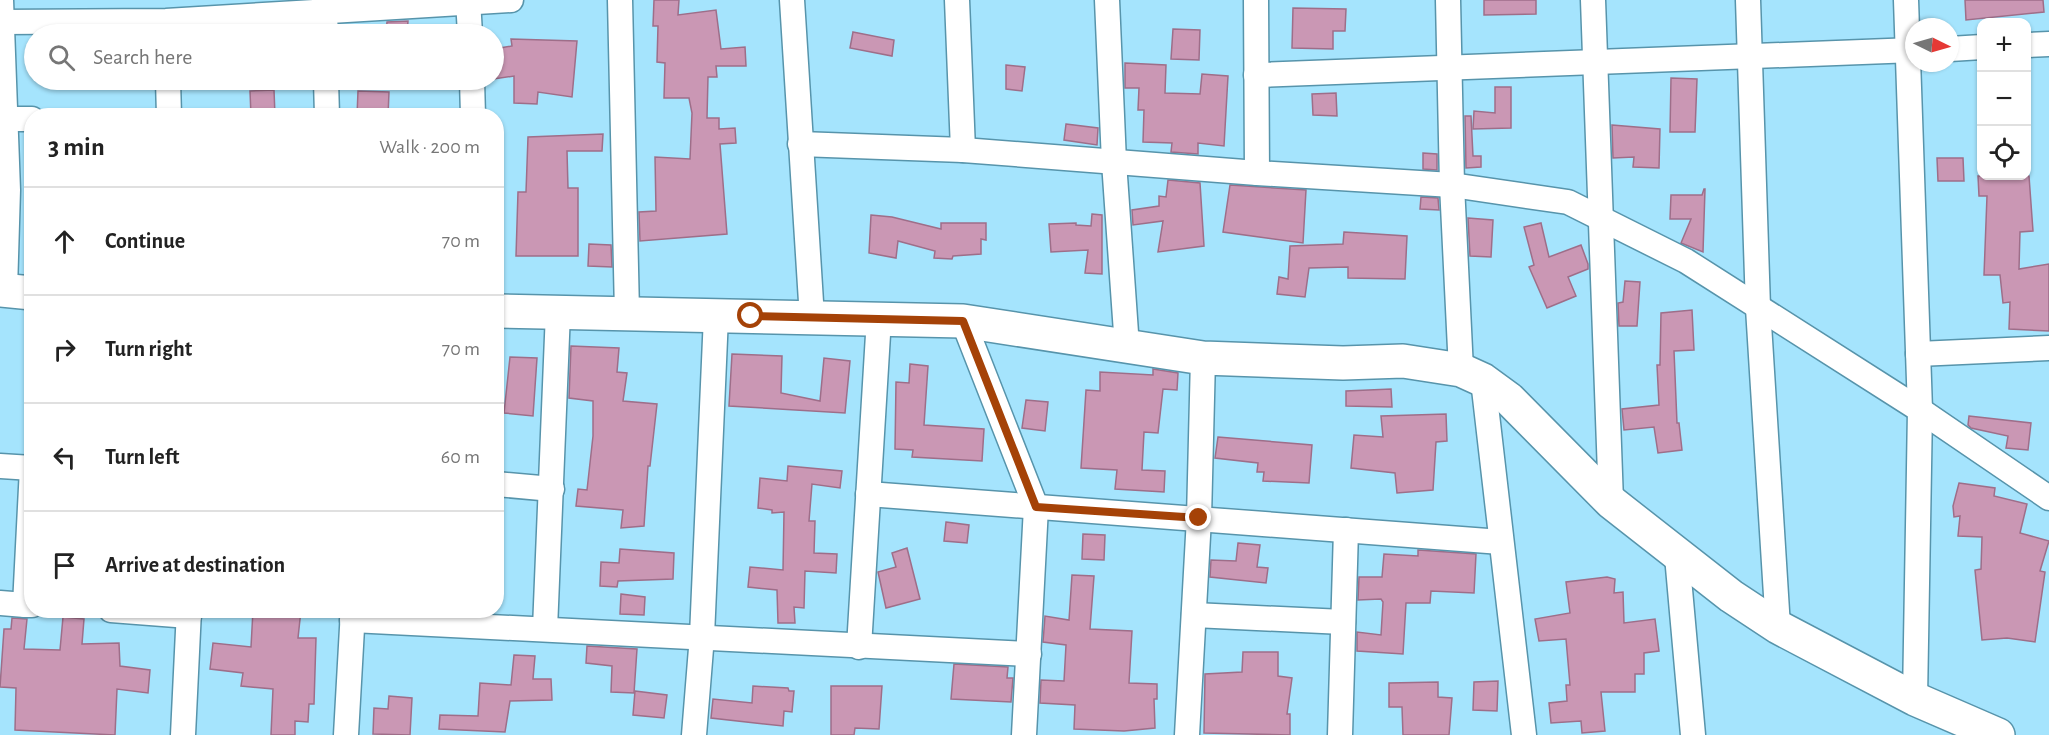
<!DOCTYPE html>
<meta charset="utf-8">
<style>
body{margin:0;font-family:"Alegreya Sans",sans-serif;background:#f6f6f6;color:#222}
.controls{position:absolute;right:18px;top:18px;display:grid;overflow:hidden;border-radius:12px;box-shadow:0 2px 4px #0004}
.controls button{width:54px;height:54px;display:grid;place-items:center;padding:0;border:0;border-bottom:2px solid #e0e0e0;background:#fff;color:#222;font:30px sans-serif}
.compass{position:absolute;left:1905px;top:18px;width:54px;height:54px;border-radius:50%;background:#fff;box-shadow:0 2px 4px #0004;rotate:95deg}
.stop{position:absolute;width:18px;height:18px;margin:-14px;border:4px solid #a54207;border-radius:50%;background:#fff}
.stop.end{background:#a54207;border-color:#fff;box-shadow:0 2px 6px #0008}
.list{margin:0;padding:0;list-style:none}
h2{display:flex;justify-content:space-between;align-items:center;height:78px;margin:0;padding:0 24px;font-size:26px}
h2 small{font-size:20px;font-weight:400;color:#767676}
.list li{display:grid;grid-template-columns:39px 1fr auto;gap:18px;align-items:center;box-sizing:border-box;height:108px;padding:0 24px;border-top:2px solid #e0e0e0}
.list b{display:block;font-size:22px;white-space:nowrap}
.list em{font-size:20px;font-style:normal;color:#767676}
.icon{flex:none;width:33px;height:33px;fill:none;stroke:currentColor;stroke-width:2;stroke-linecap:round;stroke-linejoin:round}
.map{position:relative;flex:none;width:2049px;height:735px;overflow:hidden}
.search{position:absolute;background:#fff;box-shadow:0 2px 4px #0004;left:24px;top:24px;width:480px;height:66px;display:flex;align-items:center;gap:15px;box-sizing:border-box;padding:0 21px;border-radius:33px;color:#767676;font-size:22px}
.panel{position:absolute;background:#fff;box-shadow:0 2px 4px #0004;left:24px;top:108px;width:480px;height:510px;border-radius:24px}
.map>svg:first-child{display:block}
</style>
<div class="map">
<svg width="2049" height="735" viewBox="0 0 2049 735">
<rect width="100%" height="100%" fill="#a5e4fd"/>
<g fill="#ca97b4" stroke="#9e6e89" stroke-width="1.5">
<polygon points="654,0 679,0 678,15 716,10 721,49 745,47 746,66 716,66 717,77 708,77 707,118 719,118 719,129 735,128 736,143 720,144 727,234 640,241 639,212 656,211 655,157 690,159 692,113 689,98 664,98 665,63 657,62 658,26 653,26"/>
<polygon points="1484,0 1536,0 1536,14 1484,15"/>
<polygon points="1965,0 2043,0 2044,12 1966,20"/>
<polygon points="1293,8 1346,9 1345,31 1333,31 1333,49 1292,48"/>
<polygon points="408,21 407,34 386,34 387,22"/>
<polygon points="1173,29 1200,30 1199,60 1171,59"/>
<polygon points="853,32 894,40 892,56 850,48"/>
<polygon points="511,39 577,41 572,97 538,92 537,104 514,103 514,76 494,79 494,49 512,46"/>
<polygon points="1125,63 1166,65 1165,93 1200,94 1202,74 1228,76 1224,146 1198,143 1198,154 1171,152 1172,143 1143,142 1144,110 1138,110 1139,88 1125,88"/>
<polygon points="1006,65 1025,67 1022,91 1006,89"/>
<polygon points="1671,78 1697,79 1695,132 1670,132"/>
<polygon points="1495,87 1511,87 1511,128 1473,129 1474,111 1495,113"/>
<polygon points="274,90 275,116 251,116 250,91"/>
<polygon points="358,91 389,92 388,116 357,116"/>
<polygon points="1336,93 1337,116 1313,115 1312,94"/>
<polygon points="1465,116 1471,116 1473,156 1481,156 1481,167 1466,168"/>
<polygon points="1066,124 1098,128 1097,145 1064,140"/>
<polygon points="1612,125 1660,129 1659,168 1633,167 1634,157 1613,158"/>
<polygon points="603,134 602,151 567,151 568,188 578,188 578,256 516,256 518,192 526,192 528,137"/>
<polygon points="1423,153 1437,154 1437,170 1423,169"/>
<polygon points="1937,158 1963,158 1964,181 1938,181"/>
<polygon points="1978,176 2029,176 2033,231 2020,232 2019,269 2049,264 2049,331 2009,329 2010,302 2003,303 2000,275 1984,275 1987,196 1979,196"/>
<polygon points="1168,180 1200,183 1204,246 1158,252 1163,221 1133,225 1132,210 1159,206 1159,196 1166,197"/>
<polygon points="1230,185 1306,190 1303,243 1223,232"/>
<polygon points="1704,189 1705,189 1703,252 1681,243 1691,219 1670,219 1671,195 1702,195"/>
<polygon points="1421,197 1438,198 1439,210 1420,209"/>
<polygon points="1092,214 1102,215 1102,274 1085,273 1088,250 1051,252 1049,224 1076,223 1076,225 1091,226"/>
<polygon points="871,215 892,217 941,229 941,223 986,223 986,240 981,239 981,254 953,256 952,259 934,258 935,251 898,241 896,258 869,253"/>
<polygon points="1468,218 1493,220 1491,257 1470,256"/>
<polygon points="1541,223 1549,257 1581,245 1588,264 1588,269 1568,277 1576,296 1547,308 1529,267 1534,265 1524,227"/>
<polygon points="1344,232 1407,236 1405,279 1348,278 1348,267 1309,268 1305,297 1277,294 1279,277 1288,279 1290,246 1343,244"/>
<polygon points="589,244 611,245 612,267 588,266"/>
<polygon points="1625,281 1640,282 1637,326 1619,326 1618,303 1623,302"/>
<polygon points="1692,310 1694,350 1674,351 1677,423 1679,423 1682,450 1658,453 1654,427 1624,430 1622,409 1659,405 1657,365 1660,365 1661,313"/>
<polygon points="571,346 619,348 617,372 627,373 623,401 657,404 650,466 648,466 644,526 621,528 623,510 576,506 578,489 587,490 593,436 593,401 569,398"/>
<polygon points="732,354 782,356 781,393 820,401 824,358 850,361 845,413 729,406"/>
<polygon points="510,357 537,358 533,416 504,413"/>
<polygon points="910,364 928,366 924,425 984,429 982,461 912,457 913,450 895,449 896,382 909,383"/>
<polygon points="1153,369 1178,373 1177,390 1163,389 1158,433 1144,432 1142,470 1165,471 1164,492 1115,489 1117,470 1081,468 1086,390 1100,391 1100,372 1153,375"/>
<polygon points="1391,389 1392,407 1346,406 1346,391"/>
<polygon points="1026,400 1048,402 1045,431 1022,428"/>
<polygon points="1446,414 1447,441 1436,442 1433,490 1397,493 1395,473 1351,468 1354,435 1383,437 1381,416"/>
<polygon points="1969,416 2031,423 2028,450 2006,448 2008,436 1971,428 1968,425"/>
<polygon points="1218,437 1312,445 1309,483 1263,481 1264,472 1257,472 1258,463 1215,458"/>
<polygon points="788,466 842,471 840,488 812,484 809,521 815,521 814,553 837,554 836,573 805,571 804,608 794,607 795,623 778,623 777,590 748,587 750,567 783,570 784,512 772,513 772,510 758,508 760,478 787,481"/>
<polygon points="1959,483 1995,488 1994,496 2027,504 2020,533 2049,541 2040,571 2045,572 2035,642 2007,638 1982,640 1975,570 1981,569 1982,537 1958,536 1960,516 1954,517 1953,506"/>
<polygon points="946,522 969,525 967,543 944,541"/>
<polygon points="1083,534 1105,535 1104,560 1082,559"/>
<polygon points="1238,543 1260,545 1257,567 1268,568 1266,583 1210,577 1211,560 1236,561"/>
<polygon points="907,548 920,599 886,608 878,572 896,567 892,553"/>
<polygon points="620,549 674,553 673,579 618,581 617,587 600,586 601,562 619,563"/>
<polygon points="1418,550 1476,554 1474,593 1431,591 1430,603 1406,603 1403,654 1357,651 1357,632 1381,635 1383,602 1381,599 1358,600 1359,577 1382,577 1384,554 1418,556"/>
<polygon points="1072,575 1094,576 1090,629 1132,631 1129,683 1157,684 1157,699 1154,699 1155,728 1124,731 1074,729 1075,705 1040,703 1041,680 1064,681 1066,645 1043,642 1045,616 1069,620"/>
<polygon points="1607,577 1615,579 1614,593 1623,592 1624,623 1655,619 1659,651 1644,653 1644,674 1635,674 1635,692 1601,692 1605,731 1582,733 1581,721 1551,723 1549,703 1567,701 1566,685 1570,685 1566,639 1539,641 1535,619 1570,613 1566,582"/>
<polygon points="621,594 645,597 644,615 620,614"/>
<polygon points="253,610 301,610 298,638 316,638 314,704 309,704 308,722 295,721 295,735 271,735 273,689 241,686 243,673 210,669 213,643 251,647"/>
<polygon points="63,617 84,619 82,644 119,643 120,666 150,670 148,693 117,689 115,735 15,730 16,688 0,687 4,629 11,629 12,618 27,619 24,649 60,650"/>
<polygon points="587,646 637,649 634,693 611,692 612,666 586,663"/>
<polygon points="1243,652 1278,652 1278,676 1292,678 1287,714 1290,714 1290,735 1204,733 1205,674 1242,672"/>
<polygon points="514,655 535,656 533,679 551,679 552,700 510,701 505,732 439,729 440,715 478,716 480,683 511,685"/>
<polygon points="954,664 1008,667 1007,678 1013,678 1011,702 951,699"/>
<polygon points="1498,681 1497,711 1473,710 1474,682"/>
<polygon points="1438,682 1438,697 1452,698 1449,735 1403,735 1402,707 1389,707 1389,683"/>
<polygon points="753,686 788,688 789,691 794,691 792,712 784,711 783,726 711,718 713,699 752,703"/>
<polygon points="831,686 882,686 879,729 855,728 854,735 831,735"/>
<polygon points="635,691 667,695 664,718 633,715"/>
<polygon points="389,696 412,698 410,735 373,734 374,708 388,709"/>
</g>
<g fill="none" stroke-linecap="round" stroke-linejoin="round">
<g stroke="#5794ab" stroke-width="27">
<g id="street">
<polyline points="1,0 8,190 5,290"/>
<polyline points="324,0 326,34"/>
<polyline points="468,0 470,34"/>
<polyline points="620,0 627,313"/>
<polyline points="792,0 812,318"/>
<polyline points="957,0 963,150"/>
<polyline points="1107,0 1114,162 1127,347"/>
<polyline points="1256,0 1257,173"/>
<polyline points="1448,0 1452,185 1461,370"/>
<polyline points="1593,0 1611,502"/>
<polyline points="1748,0 1758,308 1778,627"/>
<polyline points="1906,0 1920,410 1915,699"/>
<polyline points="0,22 166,21 511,0"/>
<polyline points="2026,45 2049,44"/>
<polyline points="1950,49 1982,47"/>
<polyline points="1256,75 1914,50"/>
<polyline points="168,80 169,116"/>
<polyline points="326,80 327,116"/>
<polyline points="472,80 473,116"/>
<polyline points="5,119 32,119"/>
<polyline points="800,144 963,150 1257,173 1452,185 1568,202 1686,261 1920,410 2049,498"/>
<polyline points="963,321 1036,507 1024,735"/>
<polyline points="1918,354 2049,348"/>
<polyline points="1483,380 1524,735"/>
<polyline points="0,466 32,468"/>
<polyline points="32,468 25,605 32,605"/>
<polyline points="496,484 552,489"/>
<polyline points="868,494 1501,542"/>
<polyline points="1677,556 1693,735"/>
<polyline points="0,603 25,605"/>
<polyline points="111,610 189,616"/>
<polyline points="1194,615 1343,622"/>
<polyline points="352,620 1029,654"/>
<polyline points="545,629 558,312"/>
<polyline points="859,647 879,318"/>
<polyline points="183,735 189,610"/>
<polyline points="346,735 353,610"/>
<polyline points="694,735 702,636 716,316"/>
<polyline points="1187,735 1199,518 1203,358"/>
<polyline points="1340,735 1346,530"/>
</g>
</g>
<g stroke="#5794ab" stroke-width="36">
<g id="secondary">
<polyline points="0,290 32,293"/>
<polyline points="496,311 963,321 1203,358 1343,363 1403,361 1461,370 1483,380 1509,399 1611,502 1731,596 1778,627 1915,699 1998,735"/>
</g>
</g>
<use href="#street" stroke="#fff" stroke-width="24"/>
<use href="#secondary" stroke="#fff" stroke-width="33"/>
</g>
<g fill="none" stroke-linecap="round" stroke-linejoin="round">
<polyline stroke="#a54207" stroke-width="8" points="751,316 963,321 1036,507 1199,518"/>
</g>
</svg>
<div class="controls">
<button>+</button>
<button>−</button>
<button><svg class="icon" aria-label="locate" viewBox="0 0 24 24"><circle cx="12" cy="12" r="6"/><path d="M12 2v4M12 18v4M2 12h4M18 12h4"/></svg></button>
</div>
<svg class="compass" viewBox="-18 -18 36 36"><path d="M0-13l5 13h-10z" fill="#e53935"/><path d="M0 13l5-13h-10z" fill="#767676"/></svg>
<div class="stop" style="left:751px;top:316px"></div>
<div class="stop end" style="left:1199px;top:518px"></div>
<div class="search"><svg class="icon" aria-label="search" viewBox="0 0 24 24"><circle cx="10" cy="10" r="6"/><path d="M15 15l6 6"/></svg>Search here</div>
<section class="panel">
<h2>3 min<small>Walk · 200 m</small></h2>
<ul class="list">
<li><svg class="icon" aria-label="ahead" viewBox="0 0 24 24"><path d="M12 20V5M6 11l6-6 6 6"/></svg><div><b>Continue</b></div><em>70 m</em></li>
<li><svg class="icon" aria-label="right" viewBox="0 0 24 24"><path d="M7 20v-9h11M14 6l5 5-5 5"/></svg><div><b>Turn right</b></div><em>70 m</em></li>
<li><svg class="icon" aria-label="left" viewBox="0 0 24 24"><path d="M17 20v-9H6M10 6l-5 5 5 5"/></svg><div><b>Turn left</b></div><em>60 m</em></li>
<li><svg class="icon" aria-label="arrive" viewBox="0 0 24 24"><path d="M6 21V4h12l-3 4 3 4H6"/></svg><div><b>Arrive at destination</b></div></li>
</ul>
</section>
</div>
